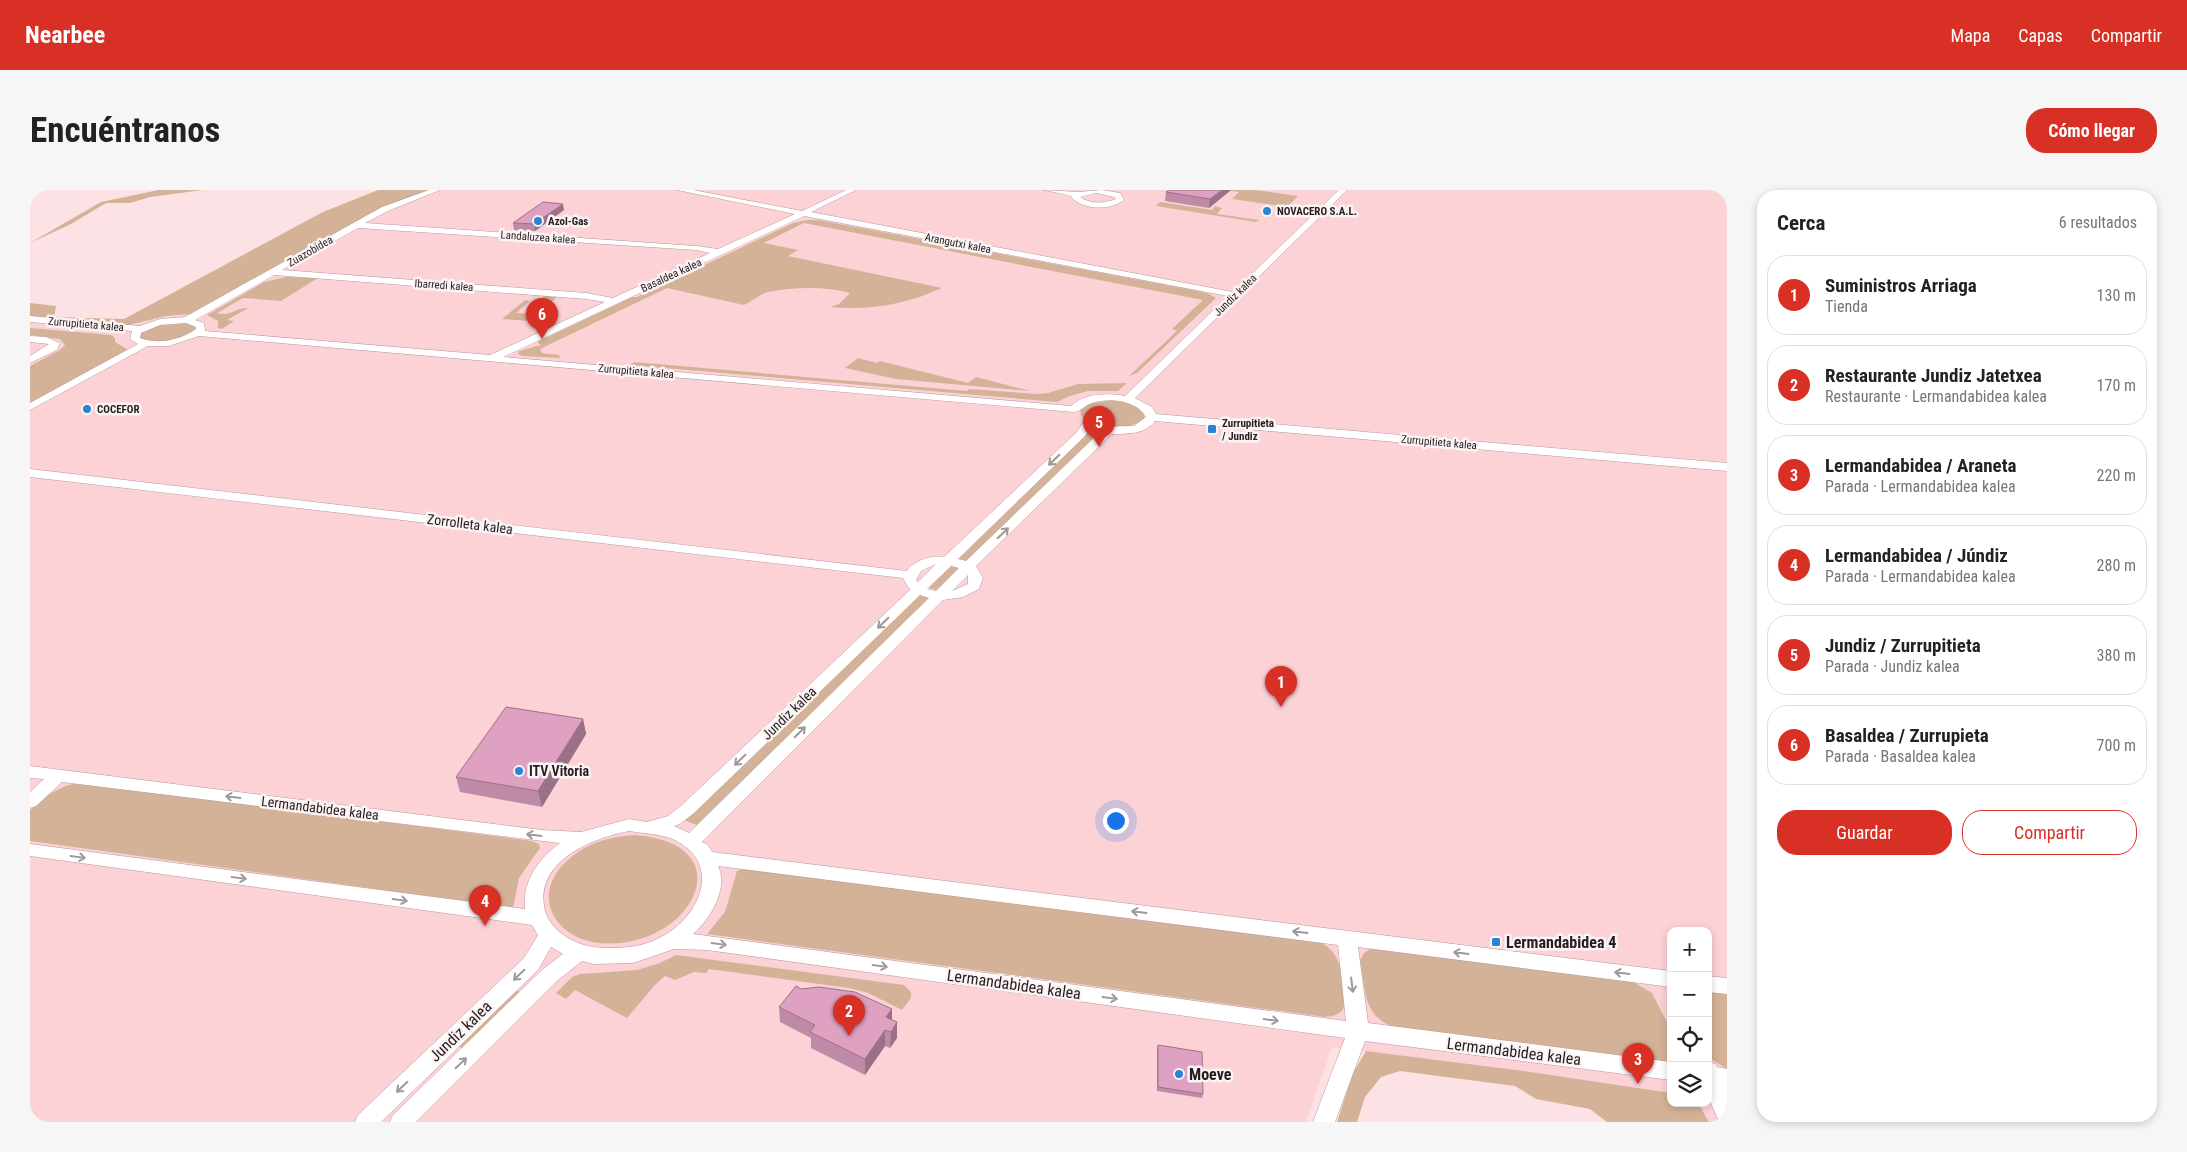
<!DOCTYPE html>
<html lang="es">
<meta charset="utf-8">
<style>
body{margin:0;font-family:"Roboto Condensed",sans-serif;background:#f6f6f6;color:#222}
.controls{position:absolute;right:15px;bottom:15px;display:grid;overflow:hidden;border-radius:10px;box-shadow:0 2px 8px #0003}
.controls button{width:45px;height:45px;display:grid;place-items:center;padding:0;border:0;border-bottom:1px solid #e0e0e0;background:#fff;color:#222;font:25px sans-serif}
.you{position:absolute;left:1085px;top:630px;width:18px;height:18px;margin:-12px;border:4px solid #fff;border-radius:50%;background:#1a73e8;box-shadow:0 0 0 8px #1a73e833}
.badge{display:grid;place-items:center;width:32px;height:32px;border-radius:50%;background:#d93025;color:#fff;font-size:16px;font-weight:700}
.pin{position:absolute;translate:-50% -41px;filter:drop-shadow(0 1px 2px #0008)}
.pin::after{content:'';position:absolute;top:26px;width:18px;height:15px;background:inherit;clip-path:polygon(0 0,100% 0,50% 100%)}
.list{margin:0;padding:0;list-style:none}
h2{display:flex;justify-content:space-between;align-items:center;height:65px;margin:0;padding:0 20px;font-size:21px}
h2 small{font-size:16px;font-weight:400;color:#767676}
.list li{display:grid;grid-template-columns:32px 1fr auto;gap:15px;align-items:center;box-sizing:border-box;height:80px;margin:0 10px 10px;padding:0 10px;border:1px solid #e0e0e0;border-radius:20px}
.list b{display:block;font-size:19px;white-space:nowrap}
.list p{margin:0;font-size:16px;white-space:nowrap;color:#767676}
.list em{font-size:16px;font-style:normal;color:#767676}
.actions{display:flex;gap:10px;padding:15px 20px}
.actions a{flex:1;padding:11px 0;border:1px solid #d93025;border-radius:20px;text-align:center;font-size:18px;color:#d93025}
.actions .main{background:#d93025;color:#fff}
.icon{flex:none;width:28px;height:28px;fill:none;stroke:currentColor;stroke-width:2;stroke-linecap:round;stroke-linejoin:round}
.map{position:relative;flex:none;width:1697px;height:932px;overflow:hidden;border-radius:20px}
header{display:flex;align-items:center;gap:30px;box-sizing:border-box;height:70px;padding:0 25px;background:#d93025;color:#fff}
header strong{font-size:24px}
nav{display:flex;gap:28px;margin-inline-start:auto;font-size:18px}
.intro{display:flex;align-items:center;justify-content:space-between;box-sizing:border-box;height:120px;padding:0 30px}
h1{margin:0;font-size:35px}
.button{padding:12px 22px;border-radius:20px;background:#d93025;color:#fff;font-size:18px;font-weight:700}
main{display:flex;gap:30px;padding:0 30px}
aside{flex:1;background:#fff;border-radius:20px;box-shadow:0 2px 8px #0003}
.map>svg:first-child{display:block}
</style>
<header>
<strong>Nearbee</strong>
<nav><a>Mapa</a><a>Capas</a><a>Compartir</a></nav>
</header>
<div class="intro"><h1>Encuéntranos</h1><a class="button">Cómo llegar</a></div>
<main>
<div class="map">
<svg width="1697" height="932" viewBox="0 0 1697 932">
<rect width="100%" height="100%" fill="#fce2e4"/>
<polygon fill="#fcd2d7" points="402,0 1697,0 1697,932 1679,932 1668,913 1678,913 1678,741 1641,741 1641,903 1501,882 1302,857 1276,932 0,932 0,127 99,135 136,126 163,124 328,31"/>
<g fill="#d4b298">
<polygon points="129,0 173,0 120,7 100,13 76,13 41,34 0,53 71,12"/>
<polygon points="348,0 402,0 375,9 163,124 136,126 99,135 0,127 0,113 26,116 24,127 94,129 293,22"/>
<polygon points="1193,0 1225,0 1268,6 1257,17 1202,9 1209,2"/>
<polygon points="1130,12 1182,20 1185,16 1192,18 1187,24 1229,30 1226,32 1126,16"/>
<path d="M778 30H788L1168 101 1179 104 1186 108 1107 183 1099 186 1147 141 1142 139 1173 110 774 33 734 53 768 60 758 66 912 98C877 114 839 121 800 117L809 114 820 103C795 96 764 97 738 102 730 104 722 111 714 115L637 98 510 159 512 163 529 165 530 168 492 166 488 164 489 161 511 155 507 152 602 107H607L763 33Z"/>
<path d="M257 87 288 88 251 111 213 108 187 123C203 127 205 117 218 118L197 130 204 131 192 139 188 138V131L177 125 234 92Z"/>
<polygon points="514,106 527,107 499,131 472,129 495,110 500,111 486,123 504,124 520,110 511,109"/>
<path d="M156 132 166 136V138C156 151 123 157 109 148L111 142 132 134Z"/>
<polygon points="0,138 81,145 85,148 85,152 98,160 0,214 0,176 30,160 35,155 30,149 0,145"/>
<polygon points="828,168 847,173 850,171 938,193 946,187 1000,201 866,189 815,178"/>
<polygon points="604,172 937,201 939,199 1008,204 1018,203 1048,194 1097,193 1088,201 1058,201 1040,206 1027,212 600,175"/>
<path d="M1083 210 1094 212 1112 219 1115 229C1097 240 1066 244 1051 225L1050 220 1057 214Z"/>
<polygon points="1057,244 1066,246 937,371 927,368"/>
<polygon points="920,375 930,378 906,400 897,397"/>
<polygon points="889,404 900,407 667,635 654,630"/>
<path d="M51 592 502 651 509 654 510 658 489 688 483 718 0 651V620C16 605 29 596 51 592Z"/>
<path d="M604 645C718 653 661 762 569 753 523 748 500 703 538 670 556 653 579 647 604 645Z"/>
<path d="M716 678 1290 752C1314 764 1312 789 1315 813 1313 824 1305 826 1295 827L677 744 695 722 707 681Z"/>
<path d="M1340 759H1353L1600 790 1622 803 1641 840V871L1632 873 1364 837C1332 826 1336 799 1330 770L1334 763Z"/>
<polygon points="646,765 874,795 881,802 881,808 872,820 838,803 819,798 679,779 676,783 664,782 645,790 635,786 625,795 597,828 545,800 536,809 526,803 542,787 550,784 607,780 630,773"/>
<polygon points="486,799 491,804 434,861 429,856"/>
<polygon points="1678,800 1697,802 1697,879 1681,869 1678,864"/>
<polygon points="1336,861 1501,882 1641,903 1641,913 1668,913 1679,932 1577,932 1560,919 1506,909 1485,896 1370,881 1351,887 1335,907 1327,932 1307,932 1323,883"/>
</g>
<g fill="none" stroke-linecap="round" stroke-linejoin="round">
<g stroke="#b6979b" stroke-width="1">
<g id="minor">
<polygon points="0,0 12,0 0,4"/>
<path d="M399 0H410L358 21 335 33 666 56 688 59 765 24 647 0H663L772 21 816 0H826L781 22 1203 102 1309 0H1317L1105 208 1122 217 1126 224 1697 273V281L1125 231C1116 244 1097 244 1082 244L946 376 953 388 949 399 933 407 913 410 672 652 678 655 682 662 1641 781V797L1328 757 1338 833 1641 872V890L1335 851 1305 932H1283L1315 848 677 760 644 759 603 773 564 774 552 771 527 791 386 932H360L363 925 513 779 533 764 521 757 508 780 351 932H325L328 925 494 768 508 745 502 735 0 666V654L495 719C492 692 508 669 530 653L32 592 6 616 0 618V602L14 589 0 588V576L512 640 551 642 599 629 617 632 638 626 652 615 880 400 873 388 0 287V279L877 381C885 370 901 365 914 367L1047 242 1053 233 1057 232 1063 235 1055 246 928 369 936 371 1070 242 1065 239 1067 237 1104 236 1116 227C1107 210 1079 207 1062 213 1055 215 1051 221 1044 222L169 146 139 156H118L0 220V213L108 154 100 149 102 141 0 132V126L110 136 130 129 155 127 352 17ZM774 26 1198 106 1095 206C1077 203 1056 203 1041 216L473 167ZM328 38 666 60 680 63 583 108 556 103 252 80ZM244 85 556 109 575 112 460 165 175 141 174 133 165 130ZM156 133 166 137V139C151 150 128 155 110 148L111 143 130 135ZM906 374 888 392 886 390 891 381ZM921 376 929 378 906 401 897 399ZM938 385V394L922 401ZM890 405 899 408 659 643 644 636 650 634 664 623ZM599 641C612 643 628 644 640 648 695 670 671 728 629 748 614 756 598 758 581 758 564 758 550 756 535 746 524 739 516 729 514 716 507 670 563 648 599 641ZM688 676 1308 755 1316 831 663 744C680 730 699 698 688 676Z"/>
<path d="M1014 0 1048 2 1072 0 1090 3 1094 10C1080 21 1053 20 1041 7L1042 6ZM1066 3 1084 7 1086 9C1074 14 1060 14 1050 7Z"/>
<polygon points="0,146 16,147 30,153 27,160 0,173 0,166 19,154 0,152"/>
<polygon points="1678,786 1697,788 1697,804 1678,802"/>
<polygon points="1678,872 1686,874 1687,877 1697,879 1697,932 1689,931 1678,907"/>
</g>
</g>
<use href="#minor" fill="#fff" fill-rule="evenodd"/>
</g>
<g fill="#bf8aa6">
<polygon points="1139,0 1201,0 1179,18 1135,11 1136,2"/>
<polygon points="534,20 505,41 484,40 483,33"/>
<polygon points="553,529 556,544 512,617 430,602 426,587"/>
<polygon points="771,799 862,819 862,830 867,848 860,858 855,856 835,885 781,858 781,848 750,832 749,817"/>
<polygon points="1128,855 1173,904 1172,908 1127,901 1127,859"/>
</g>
<g fill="#9b7187">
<polygon points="1192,0 1201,0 1179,18 1180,9"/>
<polygon points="533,14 534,20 505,41 504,34"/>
<polygon points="553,529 556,544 512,617 508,601"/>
<polygon points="862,819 862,835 856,827"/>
<polygon points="867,832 867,848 860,858 861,842"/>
<polygon points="855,840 855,856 835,885 835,869"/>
</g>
<g fill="#dea1c1" stroke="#9b7187">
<polygon points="1139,0 1192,0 1180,9 1136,2"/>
<polygon points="513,12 533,14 504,34 483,33"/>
<polygon points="476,517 553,529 508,601 426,587"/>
<polygon points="766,796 771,799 789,797 825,802 862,819 856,827 867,832 861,842 855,840 835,869 780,842 785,835 749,817"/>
<polygon points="1128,855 1172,862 1173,904 1128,897"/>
</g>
<defs><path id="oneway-shaft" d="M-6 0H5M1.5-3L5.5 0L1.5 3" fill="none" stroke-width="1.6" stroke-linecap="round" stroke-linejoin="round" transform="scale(1.25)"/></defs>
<g stroke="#9e999a">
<use href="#oneway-shaft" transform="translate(1024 270) rotate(136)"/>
<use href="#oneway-shaft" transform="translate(973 343) rotate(-44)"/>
<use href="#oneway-shaft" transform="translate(853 433) rotate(136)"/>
<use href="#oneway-shaft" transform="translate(770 542) rotate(-45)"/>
<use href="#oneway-shaft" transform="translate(710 570) rotate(136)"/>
<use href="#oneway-shaft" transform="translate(203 607) rotate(-173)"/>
<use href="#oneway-shaft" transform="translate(504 645) rotate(-173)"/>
<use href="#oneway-shaft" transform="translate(48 667) rotate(8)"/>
<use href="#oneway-shaft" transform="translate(209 688) rotate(8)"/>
<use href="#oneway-shaft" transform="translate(370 710) rotate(8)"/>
<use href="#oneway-shaft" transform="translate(1109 722) rotate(-173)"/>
<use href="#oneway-shaft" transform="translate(1270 742) rotate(-173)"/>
<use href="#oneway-shaft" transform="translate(689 754) rotate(8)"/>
<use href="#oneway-shaft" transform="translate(1431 763) rotate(-173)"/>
<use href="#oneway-shaft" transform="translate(850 776) rotate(8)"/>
<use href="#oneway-shaft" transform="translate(1592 783) rotate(-173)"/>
<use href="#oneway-shaft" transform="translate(489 785) rotate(136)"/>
<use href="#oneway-shaft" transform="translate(1322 795) rotate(83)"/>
<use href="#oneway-shaft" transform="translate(1080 808) rotate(8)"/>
<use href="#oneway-shaft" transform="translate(1241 830) rotate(8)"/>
<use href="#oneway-shaft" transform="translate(431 873) rotate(-44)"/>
<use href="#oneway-shaft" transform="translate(372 897) rotate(136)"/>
</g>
<g fill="#2d82d1" stroke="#fbf4f5" stroke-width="2">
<circle cx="1237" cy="21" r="5"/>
<circle cx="508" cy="31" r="5"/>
<circle cx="57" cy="219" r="5"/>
<rect x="1177" y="234" width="10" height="10" rx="2.5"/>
<circle cx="489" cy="581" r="5"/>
<rect x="1461" y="747" width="10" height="10" rx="2.5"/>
<circle cx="1149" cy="884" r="5"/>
</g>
<g text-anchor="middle" stroke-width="5" stroke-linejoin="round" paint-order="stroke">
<g font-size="11" font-weight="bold" fill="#281c1e" stroke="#fbf4f5" text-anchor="start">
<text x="1247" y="25">NOVACERO S.A.L.</text>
<text x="518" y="35">Azol-Gas</text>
<text x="67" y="223">COCEFOR</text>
<text x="1192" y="237">Zurrupitieta<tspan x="1192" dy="13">/ Jundiz</tspan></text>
</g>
<g font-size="11" fill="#281c1e" stroke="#fbf4f5">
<text transform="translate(508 47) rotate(4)" y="4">Landaluzea kalea</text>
<text transform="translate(928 53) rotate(11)" y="4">Arangutxi kalea</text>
<text transform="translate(280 61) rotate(-30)" y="4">Zuazobidea</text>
<text transform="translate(641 85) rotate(-25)" y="4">Basaldea kalea</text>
<text transform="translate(414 95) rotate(4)" y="4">Ibarredi kalea</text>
<text transform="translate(1205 105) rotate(-44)" y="4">Jundiz kalea</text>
<text transform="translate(56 134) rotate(5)" y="4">Zurrupitieta kalea</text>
<text transform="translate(606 181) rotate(5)" y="4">Zurrupitieta kalea</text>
<text transform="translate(1409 252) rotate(5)" y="4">Zurrupitieta kalea</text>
</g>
<g font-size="14" fill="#281c1e" stroke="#fbf4f5">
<text transform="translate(440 334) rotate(7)" y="5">Zorrolleta kalea</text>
<text transform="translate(759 523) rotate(-44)" y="5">Jundiz kalea</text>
<text transform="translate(290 618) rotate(7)" y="5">Lermandabidea kalea</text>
</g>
<g font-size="14" font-weight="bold" fill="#281c1e" stroke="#fbf4f5" text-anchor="start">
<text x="499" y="586">ITV Vitoria</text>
</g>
<g font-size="16" font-weight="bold" fill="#281c1e" stroke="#fbf4f5" text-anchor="start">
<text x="1476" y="758">Lermandabidea 4</text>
<text x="1159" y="890">Moeve</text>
</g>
<g font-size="16" fill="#281c1e" stroke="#fbf4f5">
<text transform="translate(984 794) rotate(8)" y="6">Lermandabidea kalea</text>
<text transform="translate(430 841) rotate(-44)" y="6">Jundiz kalea</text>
<text transform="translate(1484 861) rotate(7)" y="6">Lermandabidea kalea</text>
</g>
</g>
</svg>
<div class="controls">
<button>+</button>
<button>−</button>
<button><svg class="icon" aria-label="locate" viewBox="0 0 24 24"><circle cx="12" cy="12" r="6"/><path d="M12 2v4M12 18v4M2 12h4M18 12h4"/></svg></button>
<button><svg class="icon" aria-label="layers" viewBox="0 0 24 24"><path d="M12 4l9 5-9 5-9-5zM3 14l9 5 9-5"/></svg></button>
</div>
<div class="you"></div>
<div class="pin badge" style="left:1251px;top:517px">1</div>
<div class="pin badge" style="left:819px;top:846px">2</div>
<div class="pin badge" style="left:1608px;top:894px">3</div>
<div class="pin badge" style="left:455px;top:736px">4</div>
<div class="pin badge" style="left:1069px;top:257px">5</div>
<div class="pin badge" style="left:512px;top:149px">6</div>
</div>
<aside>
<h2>Cerca<small>6 resultados</small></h2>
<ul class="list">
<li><span class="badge">1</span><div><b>Suministros Arriaga</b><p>Tienda</p></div><em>130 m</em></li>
<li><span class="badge">2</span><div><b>Restaurante Jundiz Jatetxea</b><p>Restaurante · Lermandabidea kalea</p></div><em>170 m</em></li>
<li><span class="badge">3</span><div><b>Lermandabidea / Araneta</b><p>Parada · Lermandabidea kalea</p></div><em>220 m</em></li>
<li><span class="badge">4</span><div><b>Lermandabidea / Júndiz</b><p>Parada · Lermandabidea kalea</p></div><em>280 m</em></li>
<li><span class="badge">5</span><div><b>Jundiz / Zurrupitieta</b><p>Parada · Jundiz kalea</p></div><em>380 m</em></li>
<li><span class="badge">6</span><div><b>Basaldea / Zurrupieta</b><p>Parada · Basaldea kalea</p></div><em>700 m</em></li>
</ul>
<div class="actions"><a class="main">Guardar</a><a>Compartir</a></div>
</aside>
</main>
